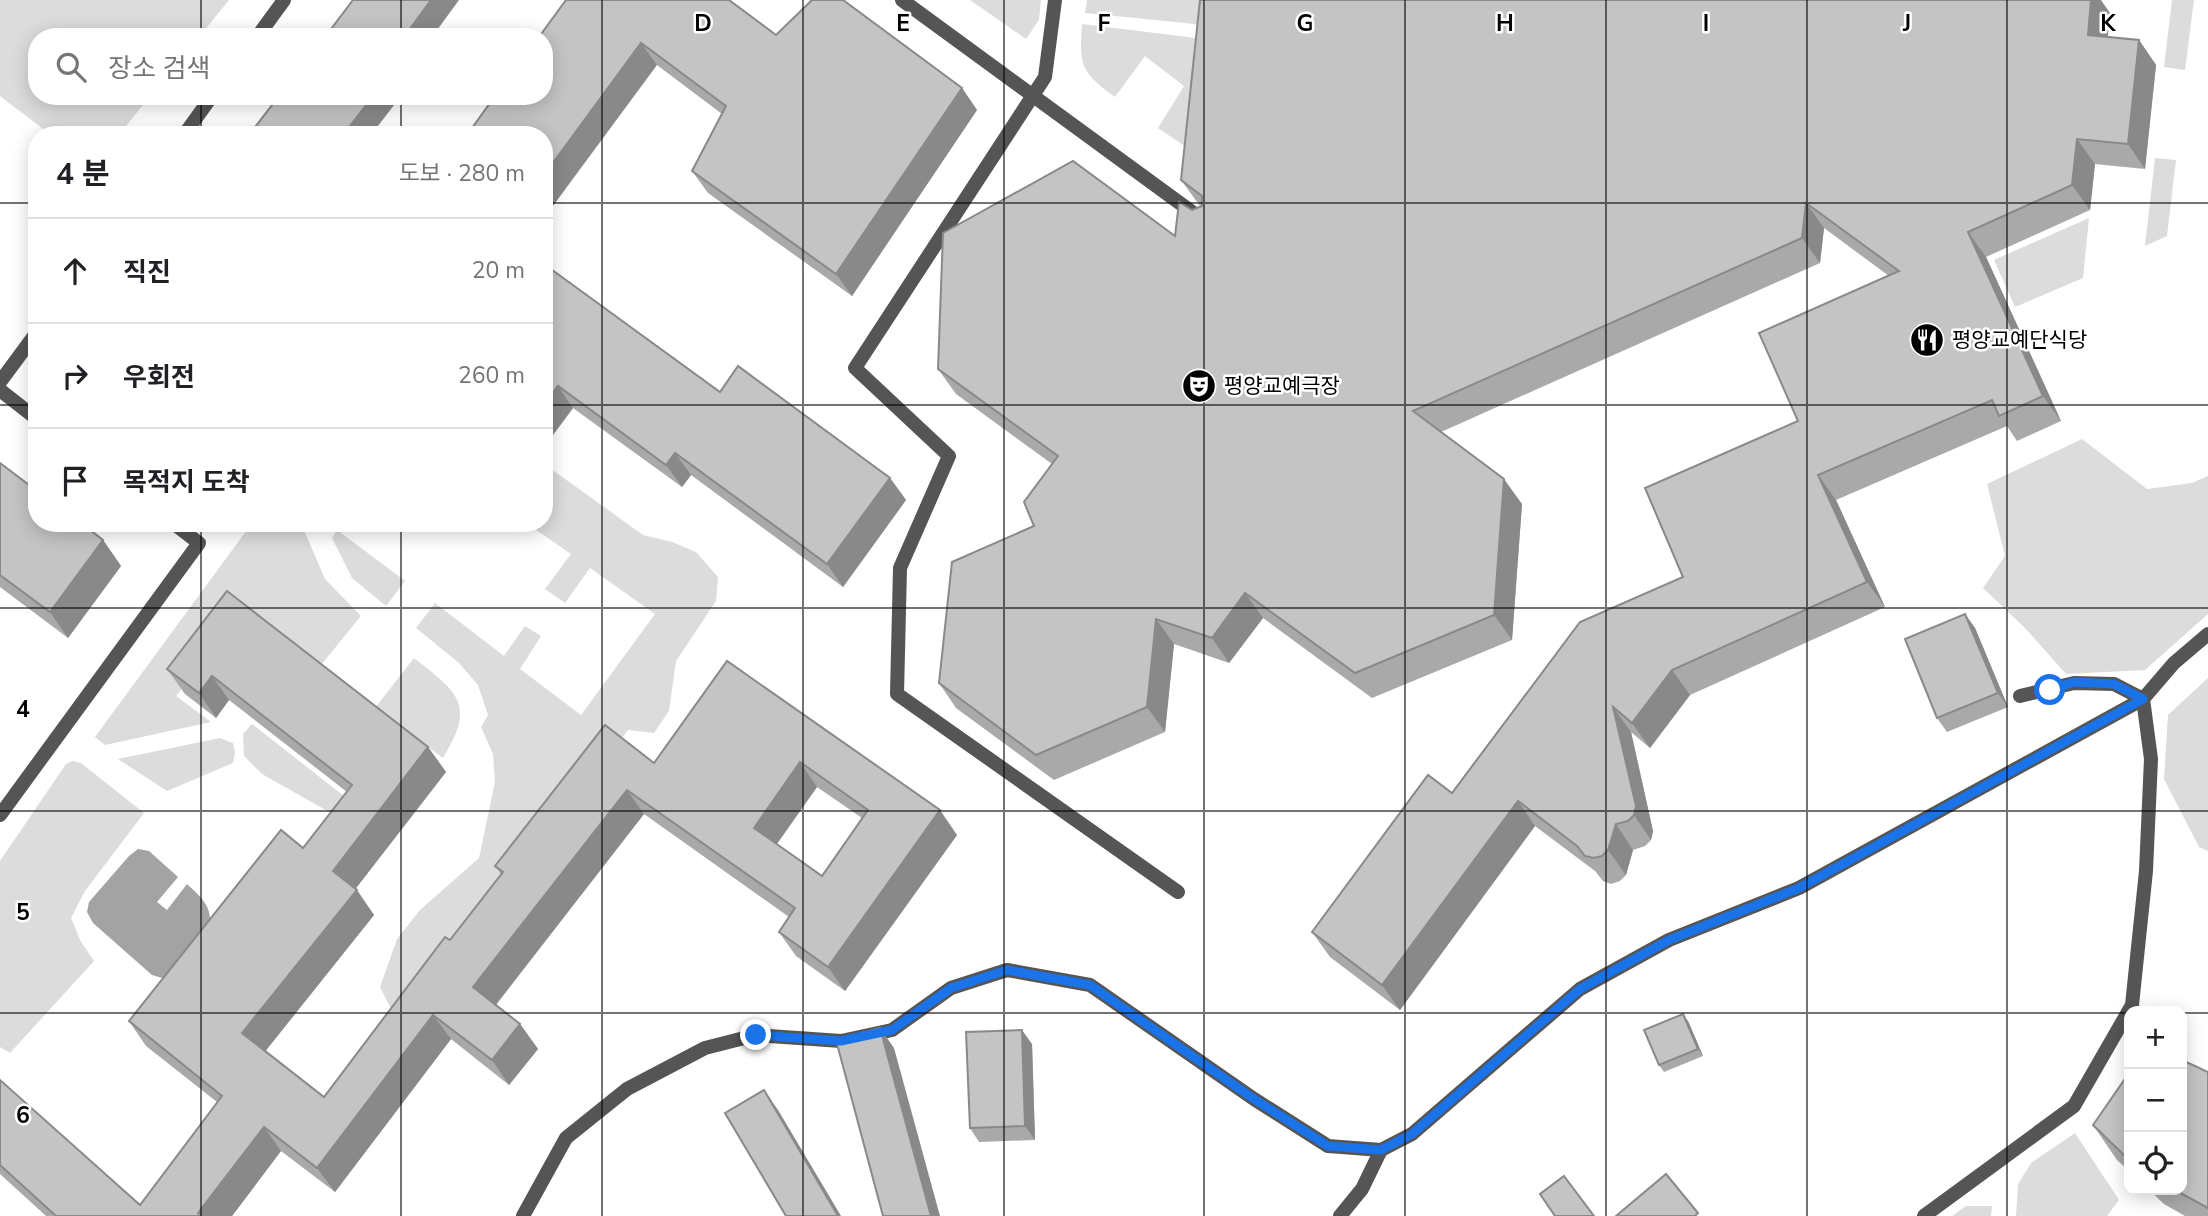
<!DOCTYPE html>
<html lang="ko">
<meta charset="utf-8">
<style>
body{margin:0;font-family:"Nunito Sans","Noto Sans KR",sans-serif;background:#f2f2f2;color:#202124}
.controls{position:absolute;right:21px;bottom:21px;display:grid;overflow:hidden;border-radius:14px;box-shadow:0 4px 18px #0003}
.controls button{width:63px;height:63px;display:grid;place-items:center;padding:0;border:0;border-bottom:2px solid #e0e0e0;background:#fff;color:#202124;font:35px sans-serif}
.stop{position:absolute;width:21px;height:21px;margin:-16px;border:5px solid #1a73e8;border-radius:50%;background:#fff}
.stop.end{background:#1a73e8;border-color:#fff;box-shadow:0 2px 7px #0008}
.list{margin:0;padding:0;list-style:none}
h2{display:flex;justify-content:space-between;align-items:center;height:91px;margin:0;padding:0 28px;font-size:30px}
h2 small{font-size:23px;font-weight:400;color:#757577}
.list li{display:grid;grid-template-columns:46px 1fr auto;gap:21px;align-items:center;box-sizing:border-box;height:105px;padding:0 28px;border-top:2px solid #e0e0e0}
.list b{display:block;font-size:26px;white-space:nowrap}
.list em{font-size:23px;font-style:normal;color:#757577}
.icon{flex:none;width:38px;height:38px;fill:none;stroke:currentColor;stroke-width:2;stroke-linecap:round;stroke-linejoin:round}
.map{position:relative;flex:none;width:2208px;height:1216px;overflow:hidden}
.search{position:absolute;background:#fff;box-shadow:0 4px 18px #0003;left:28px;top:28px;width:525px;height:77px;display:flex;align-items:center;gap:18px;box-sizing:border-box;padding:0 24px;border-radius:28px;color:#757577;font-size:26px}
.panel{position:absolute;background:#fff;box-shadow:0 4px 18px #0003;left:28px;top:126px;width:525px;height:406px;border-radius:28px}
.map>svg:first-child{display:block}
</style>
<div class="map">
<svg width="2208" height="1216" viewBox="0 0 2208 1216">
<rect width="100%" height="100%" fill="#fff"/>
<g fill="#dcdcdc">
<polygon points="0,0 229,0 199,37 37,37 37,96 150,96 119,135 51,135 0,96"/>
<polygon points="970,0 1041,0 1039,20 1026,39"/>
<polygon points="1087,0 1217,0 1215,26 1085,13"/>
<polygon points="2172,0 2194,0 2185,70 2164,67"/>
<path d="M1082 24 1212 40 1198 155 1158 128 1184 86 1145 56 1115 97C1081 72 1079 66 1082 24Z"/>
<polygon points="2155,158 2176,160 2167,236 2145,246"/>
<polygon points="2089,218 2083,278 2015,307 1994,260"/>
<polygon points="2082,439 2147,489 2192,483 2208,476 2208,614 2145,670 2066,674 2025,628 1983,588 2005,556 1987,484"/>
<polygon points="554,471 643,535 672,542 696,552 718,577 716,601 676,661 669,711 654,733 628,730 421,1007 408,1012 390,1007 380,987 397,939 420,910 479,858 495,782 493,754 481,727 488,715 478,685 459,663 416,628 435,603 504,656 525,626 541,636 520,669 581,715 655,614 590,568 565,603 545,589 571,554 526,523 544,523 544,477"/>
<polygon points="252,523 301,523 325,579 361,616 321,665 246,608 176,696 211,722 105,745 95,737"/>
<polygon points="337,530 405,581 386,606 352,578 332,538"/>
<path d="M414 658C457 692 477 704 443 758L375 708Z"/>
<polygon points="2208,678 2208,851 2199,847 2164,779 2168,715"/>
<polygon points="252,724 349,800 338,817 262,774 244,756 243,734"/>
<polygon points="220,738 233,743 235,752 233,763 167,791 118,759"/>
<polygon points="73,761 81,763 144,813 85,891 71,918 81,942 94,961 10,1053 0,1047 0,861 66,764"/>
<polygon points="2075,1133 2119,1200 2107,1216 2016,1216 2018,1184 2031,1163"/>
<polygon points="1966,1206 1992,1206 1991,1216 1952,1216"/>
</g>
<path fill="#a3a3a3" d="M138 849 149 851 178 877 157 902 167 910 187 884C201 897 212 906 210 926L173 974 162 978 152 975 93 923 87 912 89 902 129 856Z"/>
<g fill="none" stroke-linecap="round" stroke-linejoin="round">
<g stroke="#555" stroke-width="14">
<polyline points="902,0 1192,212"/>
<polyline points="1055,0 1045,77 855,368 949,456 900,568 897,694 1178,892"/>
<polyline points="257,37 284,0"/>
<polyline points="184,135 212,96"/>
<polyline points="0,382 37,332"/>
<polyline points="0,390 37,419"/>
<polyline points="2020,696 2074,683 2114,684 2143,699"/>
<polyline points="0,815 199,543 173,523"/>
<polyline points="523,1216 566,1138 627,1089 705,1048 756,1035 841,1041 892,1030 951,988 1007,970 1090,985 1254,1099 1328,1146 1381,1150"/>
<polyline points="1340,1216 1362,1189 1381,1150 1412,1134 1580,989 1669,940 1799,888 2143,699"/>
<polyline points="1924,1216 2074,1106 2132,1005 2146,871 2151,759 2143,699 2174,663 2208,634"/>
</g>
</g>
<g fill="#a9a9a9" fill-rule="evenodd">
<polygon points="2110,13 2108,37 2139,40 2156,65 2145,169 2095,164 2090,210 1986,257 2061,421 2017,441 2007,426 1836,500 1885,607 1690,695 1650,748 1631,732 1653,831 1651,840 1645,846 1633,850 1626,875 1620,881 1611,884 1603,881 1595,871 1535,826 1400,1010 1330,957 1312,932 1452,793 1683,577 1798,421 1889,276 1824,228 1820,263 1441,432 1522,504 1512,640 1372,698 1263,618 1229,663 1174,644 1165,732 1054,780 956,708 939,683 1034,526 1052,464 956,394 938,369 1175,236 1192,210 1200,206 1181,180"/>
<polygon points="776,35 962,88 977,110 852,296 708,193 692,171 722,114 657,65 544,37"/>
<polygon points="544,264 720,392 890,478 906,500 843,587 691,475 682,487 573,408 544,447"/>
<polygon points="0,463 103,540 121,566 68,638 0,587"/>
<path d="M227 591 428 747 446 772 355 889 374 915 265 1051 324 1097 450 940 501 874 495 866 654 763 727 661 957 835 845 991 796 956 779 932 789 917 644 814 496 1005 520 1024 538 1049 509 1085 451 1039 335 1192 281 1151 232 1216H46L0 1174V1080L140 1205 217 1102 146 1046 129 1021 303 848 347 792 229 700 216 718 185 694 167 669ZM817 787 862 818 822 876 777 844Z"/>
<polygon points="1965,614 1975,628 2008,707 1947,732 1937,718"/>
<polygon points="1688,1021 1703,1056 1664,1072 1659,1065"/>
<polygon points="1032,1044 1035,1140 979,1142 970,1128"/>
<polygon points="2208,1072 2208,1216 2185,1216 2164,1204 2149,1190 2182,1190"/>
<polygon points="2129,1073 2129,1171 2117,1160 2093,1125"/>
</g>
<g fill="#898989">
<polygon points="431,0 459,0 432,37 404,37"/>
<polygon points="2091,0 2101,0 2110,13 2105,60 2088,35"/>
<polygon points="2139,40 2156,65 2145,169 2128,144"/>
<polygon points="641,43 657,65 544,218 544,175"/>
<polygon points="962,88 977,110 852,296 836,274"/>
<polygon points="373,96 401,96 371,135 343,135"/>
<polygon points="2077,139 2095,164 2090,210 2072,185"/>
<polygon points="1806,203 1824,228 1820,263 1802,238"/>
<polygon points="1968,232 1986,257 2061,421 2043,396"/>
<polygon points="558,386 573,408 544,447 544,404"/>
<polygon points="675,453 691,475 682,487 666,465"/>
<polygon points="1818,475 1836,500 1885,607 1867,582"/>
<polygon points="890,478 906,500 843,587 827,564"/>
<polygon points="1504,479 1522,504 1512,640 1494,615"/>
<polygon points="103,540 121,566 68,638 50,612"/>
<polygon points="1245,593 1263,618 1229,663 1212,638"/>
<polygon points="1965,614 1975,628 2008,707 1998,693"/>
<polygon points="1156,619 1174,644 1165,732 1147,707"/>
<polygon points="1672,670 1690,695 1650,748 1632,723"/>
<polygon points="212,676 229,700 216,718 199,693"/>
<polygon points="1613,707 1631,732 1653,831 1651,840 1634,815"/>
<polygon points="428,747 446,772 350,896 333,871"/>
<polygon points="800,762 817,787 771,852 754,828"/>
<polygon points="627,790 644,814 490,1012 473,987"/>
<polygon points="1518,801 1535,826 1400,1010 1382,985"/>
<polygon points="940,810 957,835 845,991 828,967"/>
<polygon points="1616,824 1633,850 1626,875 1608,850"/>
<polygon points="357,890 374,915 260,1058 242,1033"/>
<polygon points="1683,1014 1688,1021 1703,1056 1698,1049"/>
<polygon points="433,1015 451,1039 335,1192 317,1168"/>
<polygon points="520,1024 538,1049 509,1085 492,1060"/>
<polygon points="880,1028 894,1048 940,1216 931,1216"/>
<polygon points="1022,1030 1032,1044 1035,1140 1025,1126"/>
<polygon points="764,1090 778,1110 841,1216 838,1216"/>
<polygon points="264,1127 281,1151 232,1216 201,1216 198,1213"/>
</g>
<g fill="#c4c4c4" stroke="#898989" stroke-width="2" fill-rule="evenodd">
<polygon points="353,0 431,0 404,37 325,37"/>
<polygon points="566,0 729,0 776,35 812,0 843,0 962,88 836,274 692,171 726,106 641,43 544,175 544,135 467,135 495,96 544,96 544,37 539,37"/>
<polygon points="1200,0 2091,0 2088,35 2139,40 2128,144 2077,139 2072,185 1968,232 2043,396 1999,416 1992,400 1818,475 1867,582 1672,670 1632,723 1613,707 1636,806 1634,815 1628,821 1616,824 1608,850 1602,856 1594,858 1585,856 1577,846 1518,801 1382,985 1312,932 1428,775 1452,793 1580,622 1683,577 1645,488 1798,421 1759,333 1899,271 1806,203 1802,238 1413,411 1504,479 1494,615 1355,673 1245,593 1212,638 1156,619 1147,707 1036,755 939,683 952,562 1034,526 1024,502 1058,456 938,369 943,233 1073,161 1175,236 1179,202 1192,210 1202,206 1202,196 1181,180"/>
<polygon points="279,96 373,96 343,135 249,135"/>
<polygon points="544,264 720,392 738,366 890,478 827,564 675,453 666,465 558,386 544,404"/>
<polygon points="0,463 37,491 37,523 81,523 103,540 50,612 0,575"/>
<path d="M227 591 428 747 333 871 357 890 242 1033 324 1097 445 937 450 940 503 872 495 866 605 725 654 763 727 661 940 810 828 967 779 932 795 908 627 790 473 987 520 1024 492 1060 433 1015 317 1168 264 1127 198 1213 202 1216H56L0 1165V1080L140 1205 222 1096 129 1021 281 830 303 848 352 785 212 676 199 693 167 669ZM800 762 868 810 822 876 754 828Z"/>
<polygon points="1965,614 1998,693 1937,718 1905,639"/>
<polygon points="1683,1014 1698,1049 1659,1065 1644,1030"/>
<polygon points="880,1028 931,1216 883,1216 836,1040"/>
<polygon points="1022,1030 1025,1126 970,1128 966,1032"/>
<polygon points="2182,1060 2208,1072 2208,1208 2175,1190 2182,1190"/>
<polygon points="2129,1073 2129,1160 2093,1125"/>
<polygon points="764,1090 838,1216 786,1216 725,1113"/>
<polygon points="1666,1174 1698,1213 1695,1216 1616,1216"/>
<polygon points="1564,1176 1594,1216 1555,1216 1540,1194"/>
</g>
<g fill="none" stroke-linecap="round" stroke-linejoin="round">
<polyline stroke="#1a73e8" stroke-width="9" points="756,1035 841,1041 892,1030 951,988 1007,970 1090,985 1254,1099 1328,1146 1381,1150 1412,1134 1580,989 1669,940 1799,888 2143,699 2114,684 2074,682 2050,690"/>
</g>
<path fill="none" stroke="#000" stroke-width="2" stroke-opacity="0.55" d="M201 0V37M401 0V37M602 0V1216M803 0V1216M1004 0V1216M1204 0V1216M1405 0V1216M1606 0V1216M1807 0V1216M2007 0V1216M201 96V135M401 96V135M0 203H37M544 203H2208M0 405H37M544 405H2208M201 523V1216M401 523V1216M0 608H2208M0 811H2208M0 1013H2129M2182 1013H2208"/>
<defs>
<g id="restaurant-disc" transform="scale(1.75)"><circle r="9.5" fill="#000" stroke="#fff"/><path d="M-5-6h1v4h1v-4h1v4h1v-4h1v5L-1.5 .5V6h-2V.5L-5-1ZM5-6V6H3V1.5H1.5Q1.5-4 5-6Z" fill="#fff"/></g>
<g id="theatre-disc" transform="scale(1.75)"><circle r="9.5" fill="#000" stroke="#fff"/><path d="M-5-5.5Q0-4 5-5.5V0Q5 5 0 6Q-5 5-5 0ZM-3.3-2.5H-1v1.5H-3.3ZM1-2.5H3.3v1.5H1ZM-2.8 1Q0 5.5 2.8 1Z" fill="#fff"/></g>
</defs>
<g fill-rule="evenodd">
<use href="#restaurant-disc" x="1927" y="340"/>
<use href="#theatre-disc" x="1199" y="386"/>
</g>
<g text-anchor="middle" stroke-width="5" stroke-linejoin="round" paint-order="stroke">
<g font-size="21" fill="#000" stroke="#fff" text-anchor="start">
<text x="1952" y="347">평양교예단식당</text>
<text x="1224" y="393">평양교예극장</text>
</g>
</g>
<g font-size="23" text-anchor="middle" font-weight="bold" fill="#000" stroke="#fff" stroke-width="5" stroke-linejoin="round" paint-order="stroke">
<text x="703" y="31">D</text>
<text x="903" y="31">E</text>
<text x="1104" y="31">F</text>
<text x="1305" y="31">G</text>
<text x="1505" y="31">H</text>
<text x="1706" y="31">I</text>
<text x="1907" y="31">J</text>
<text x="2108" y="31">K</text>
<text x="23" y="717">4</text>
<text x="23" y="920">5</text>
<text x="23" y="1123">6</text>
</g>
</svg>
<div class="controls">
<button>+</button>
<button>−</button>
<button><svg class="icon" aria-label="locate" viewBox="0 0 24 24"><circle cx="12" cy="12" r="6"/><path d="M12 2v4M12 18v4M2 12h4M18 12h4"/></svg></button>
</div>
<div class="stop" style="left:2050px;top:690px"></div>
<div class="stop end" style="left:756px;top:1035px"></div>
<div class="search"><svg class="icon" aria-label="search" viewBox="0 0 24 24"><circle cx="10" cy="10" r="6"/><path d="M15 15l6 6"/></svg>장소 검색</div>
<section class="panel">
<h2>4 분<small>도보 · 280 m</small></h2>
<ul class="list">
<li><svg class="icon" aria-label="ahead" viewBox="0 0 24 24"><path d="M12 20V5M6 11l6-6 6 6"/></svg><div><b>직진</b></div><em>20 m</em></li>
<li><svg class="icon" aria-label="right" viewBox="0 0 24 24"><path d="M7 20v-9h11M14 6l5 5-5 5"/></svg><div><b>우회전</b></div><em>260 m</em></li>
<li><svg class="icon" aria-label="arrive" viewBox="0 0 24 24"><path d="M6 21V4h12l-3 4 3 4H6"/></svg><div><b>목적지 도착</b></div></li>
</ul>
</section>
</div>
